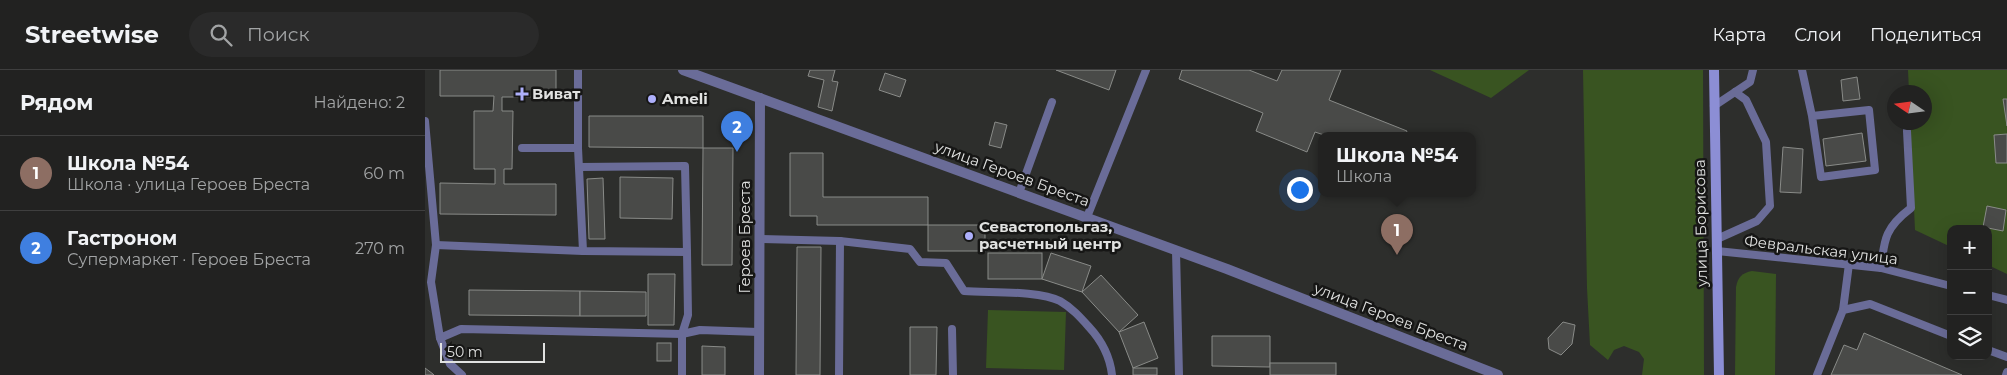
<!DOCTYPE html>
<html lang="ru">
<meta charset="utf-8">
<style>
body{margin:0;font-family:Montserrat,sans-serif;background:#2a2a2a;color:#f1f3f6}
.controls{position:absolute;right:15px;bottom:15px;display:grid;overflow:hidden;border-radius:10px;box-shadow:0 5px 20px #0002}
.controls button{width:45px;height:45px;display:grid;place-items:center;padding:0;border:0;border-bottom:1px solid #3f3f3f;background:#222221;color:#f1f3f6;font:25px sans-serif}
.compass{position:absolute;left:1462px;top:15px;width:45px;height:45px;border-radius:50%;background:#222221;box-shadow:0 5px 20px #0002;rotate:283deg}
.scale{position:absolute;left:15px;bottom:12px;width:105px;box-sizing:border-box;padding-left:5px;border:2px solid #e1e2e1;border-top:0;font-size:14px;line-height:18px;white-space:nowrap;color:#e1e2e1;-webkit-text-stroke:4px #161615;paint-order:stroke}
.you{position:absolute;left:874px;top:119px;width:18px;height:18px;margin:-12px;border:4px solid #fff;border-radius:50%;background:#1a73e8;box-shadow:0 0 0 8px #1a73e833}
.badge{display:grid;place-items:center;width:32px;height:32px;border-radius:50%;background:#8c9099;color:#fff;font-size:16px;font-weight:700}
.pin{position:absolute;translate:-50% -41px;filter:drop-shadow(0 1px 2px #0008)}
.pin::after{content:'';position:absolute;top:26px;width:18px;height:15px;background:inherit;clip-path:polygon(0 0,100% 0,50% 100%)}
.popup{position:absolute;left:893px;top:62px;width:158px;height:65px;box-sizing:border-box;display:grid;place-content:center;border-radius:10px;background:#222221;filter:drop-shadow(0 1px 4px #0005);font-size:16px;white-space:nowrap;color:#a2a4a5}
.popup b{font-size:19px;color:#f1f3f6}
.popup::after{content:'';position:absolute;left:50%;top:100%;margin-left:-10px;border:10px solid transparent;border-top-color:#222221}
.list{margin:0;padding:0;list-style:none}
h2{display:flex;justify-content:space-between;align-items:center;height:65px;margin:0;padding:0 20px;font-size:21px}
h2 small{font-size:16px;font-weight:400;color:#a2a4a5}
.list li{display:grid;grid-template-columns:32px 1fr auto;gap:15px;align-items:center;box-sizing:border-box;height:75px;padding:0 20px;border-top:1px solid #3f3f3f}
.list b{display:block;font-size:19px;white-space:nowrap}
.list p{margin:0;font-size:16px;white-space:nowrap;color:#a2a4a5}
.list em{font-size:16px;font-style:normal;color:#a2a4a5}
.icon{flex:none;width:28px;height:28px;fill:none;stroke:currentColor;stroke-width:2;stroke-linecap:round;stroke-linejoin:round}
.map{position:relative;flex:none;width:1582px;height:305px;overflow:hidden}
header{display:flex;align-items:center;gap:30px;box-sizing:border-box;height:70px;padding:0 25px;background:#222221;border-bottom:1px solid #3f3f3f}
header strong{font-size:24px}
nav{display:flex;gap:28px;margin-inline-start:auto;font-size:18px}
.search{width:350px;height:45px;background:#2a2a2a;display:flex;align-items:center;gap:12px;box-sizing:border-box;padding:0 18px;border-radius:28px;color:#a2a4a5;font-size:19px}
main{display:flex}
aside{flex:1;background:#222221}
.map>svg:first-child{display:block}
</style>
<header>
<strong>Streetwise</strong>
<div class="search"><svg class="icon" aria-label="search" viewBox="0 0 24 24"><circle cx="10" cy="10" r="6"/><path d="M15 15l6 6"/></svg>Поиск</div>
<nav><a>Карта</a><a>Слои</a><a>Поделиться</a></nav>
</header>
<main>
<aside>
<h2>Рядом<small>Найдено: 2</small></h2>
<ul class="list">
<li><span class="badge" style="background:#8d6e63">1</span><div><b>Школа №54</b><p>Школа · улица Героев Бреста</p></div><em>60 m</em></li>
<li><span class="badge" style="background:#3f7fe0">2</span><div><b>Гастроном</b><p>Супермаркет · Героев Бреста</p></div><em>270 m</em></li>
</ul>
</aside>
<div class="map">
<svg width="1582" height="305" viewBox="0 0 1582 305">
<rect width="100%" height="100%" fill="#2d2e2c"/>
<g fill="#395421">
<polygon points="1005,0 1104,0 1066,28"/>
<polygon points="1158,0 1278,0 1279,305 1217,305 1219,289 1214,282 1199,276 1189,280 1183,290 1165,275 1162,218"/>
<polygon points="1483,0 1582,0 1582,204 1563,195 1563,159 1526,159 1526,177 1490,160 1485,53 1500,52 1500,22 1484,22"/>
<path d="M1327 201 1351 204 1350 305H1310L1311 217C1313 207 1317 203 1327 201Z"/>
<polygon points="563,240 641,242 639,300 561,298"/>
</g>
<g fill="#494a48" stroke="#898b88">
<polygon points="15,0 131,0 131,27 77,27 77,41 88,41 87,99 79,99 79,114 131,114 131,145 15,144 15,113 70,114 70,99 49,99 49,41 68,41 69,26 15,26"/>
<polygon points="385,0 410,0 407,11 413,12 407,41 393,37 399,10 383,6"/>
<polygon points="631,0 691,0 684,20"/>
<polygon points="757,0 824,0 852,11 857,0 916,0 904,30 982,61 980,66 902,66 890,62 882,82 831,61 838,43 754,9"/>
<polygon points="460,3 481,10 475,27 454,20"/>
<polygon points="1432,7 1435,29 1418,31 1416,10"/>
<polygon points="1578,29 1582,29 1582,56"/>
<polygon points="164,46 278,46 278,78 164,77"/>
<polygon points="570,52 582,55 576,78 564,75"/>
<polygon points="1437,63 1441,91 1401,96 1398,69"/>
<polygon points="1582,64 1582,93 1571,93 1569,65"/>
<polygon points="1358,77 1378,79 1376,123 1355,122"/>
<polygon points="278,78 308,78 307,195 277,195"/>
<polygon points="365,83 398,83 398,127 503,127 503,155 392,155 392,146 365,146"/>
<polygon points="195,107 248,108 247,149 195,148"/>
<polygon points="178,108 180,169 164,169 162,109"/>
<polygon points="1562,136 1581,140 1578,161 1558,157"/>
<rect x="503" y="155" width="57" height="26"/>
<polygon points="372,177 396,177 395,305 371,305"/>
<rect x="563" y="183" width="54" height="26"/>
<polygon points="626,183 666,196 657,222 617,209"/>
<polygon points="223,204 250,204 249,255 223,255"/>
<polygon points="676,205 713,245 694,262 657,222"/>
<polygon points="44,220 155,221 155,246 44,245"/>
<polygon points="155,221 221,222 221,246 155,246"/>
<polygon points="719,252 733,288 708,298 694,262"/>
<polygon points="1138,252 1150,255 1147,274 1136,285 1124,279 1123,268"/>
<polygon points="485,257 512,257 511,305 485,305"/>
<polygon points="1439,263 1537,305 1406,305 1419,275 1432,280"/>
<polygon points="787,266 845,266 845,297 787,296"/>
<rect x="232" y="273" width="14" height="18"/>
<polygon points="277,276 300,277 300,305 277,305"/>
<rect x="845" y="293" width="66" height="12"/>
<polygon points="0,298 8,304 9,305 0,305"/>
<rect x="708" y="298" width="24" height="7"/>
</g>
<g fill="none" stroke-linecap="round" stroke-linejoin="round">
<g stroke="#6a6c98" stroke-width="8">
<polyline points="153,0 153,78 158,181"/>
<polyline points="1377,0 1387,46 1396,107 1450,100 1444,40 1387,46"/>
<polyline points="1289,36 1325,12 1328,0"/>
<polyline points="0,51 11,175 6,212 15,268 25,294 37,305"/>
<polyline points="97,78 153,78"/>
<polyline points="155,97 260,96 262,182"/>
<polyline points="594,123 627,32"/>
<polyline points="662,147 721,0"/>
<path d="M336 169 415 171 485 179 495 192 521 193 539 221C564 223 614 220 635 231 647 238 655 247 664 257 677 271 685 287 687 305"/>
<polyline points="1292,169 1332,151 1345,136 1341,72 1321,30 1310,22"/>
<polyline points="11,175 158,181 262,182 263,245 257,264 257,305"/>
<polyline points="751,181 754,305"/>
<polyline points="1292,181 1456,198 1526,216"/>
<path d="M1456 198C1459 168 1461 157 1486 138L1482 61"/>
<polyline points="1563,225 1582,230"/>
<polyline points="1418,240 1424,194"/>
<polyline points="527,259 528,305"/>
<polyline points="15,268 36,259 257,264 275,260 334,262"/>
<polyline points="1563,280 1582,287"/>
<polyline points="414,305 415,171"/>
<polyline points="1392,305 1418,240 1445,234 1526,266"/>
<polyline points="1581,305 1582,302"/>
</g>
<polyline stroke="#6a6c98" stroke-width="10" points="334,305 335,28"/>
<polyline stroke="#6a6c98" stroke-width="10" points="258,0 802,199 1073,305"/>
<polyline stroke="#8c8ed5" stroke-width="10" points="1289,0 1294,305"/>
</g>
<g fill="#adaffb" stroke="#161615" stroke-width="2">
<path d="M94.5 16.5h5v5h5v5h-5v5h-5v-5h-5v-5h5z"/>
<circle cx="227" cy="29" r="5"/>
<circle cx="544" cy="166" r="5"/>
</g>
<g text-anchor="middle" stroke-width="5" stroke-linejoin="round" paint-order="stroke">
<g font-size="15" font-weight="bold" fill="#e1e2e1" stroke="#161615" text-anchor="start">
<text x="107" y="29">Виват</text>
<text x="237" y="34">Ameli</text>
<text x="554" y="162">Севастопольгаз,<tspan x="554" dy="17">расчетный центр</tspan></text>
</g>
<g font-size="15" fill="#e1e2e1" stroke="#161615">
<text transform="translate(587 104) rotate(20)" y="5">улица Героев Бреста</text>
<text transform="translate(1276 153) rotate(-91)" y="5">улица Борисова</text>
<text transform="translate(320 167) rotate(-90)" y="5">Героев Бреста</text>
<text transform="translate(1396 180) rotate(7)" y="5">Февральская улица</text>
<text transform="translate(966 247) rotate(21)" y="5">улица Героев Бреста</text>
</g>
</g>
</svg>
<div class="controls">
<button>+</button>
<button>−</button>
<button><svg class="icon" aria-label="layers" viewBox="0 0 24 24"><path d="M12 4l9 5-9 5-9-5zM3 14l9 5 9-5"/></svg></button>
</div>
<svg class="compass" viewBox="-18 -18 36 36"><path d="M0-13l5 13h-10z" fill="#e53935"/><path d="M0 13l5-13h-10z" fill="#a2a4a5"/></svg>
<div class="scale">50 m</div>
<div class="you"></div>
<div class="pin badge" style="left:972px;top:185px;background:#8d6e63">1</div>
<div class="popup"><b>Школа №54</b>Школа</div>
<div class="pin badge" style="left:312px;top:82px;background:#3f7fe0">2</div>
</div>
</main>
